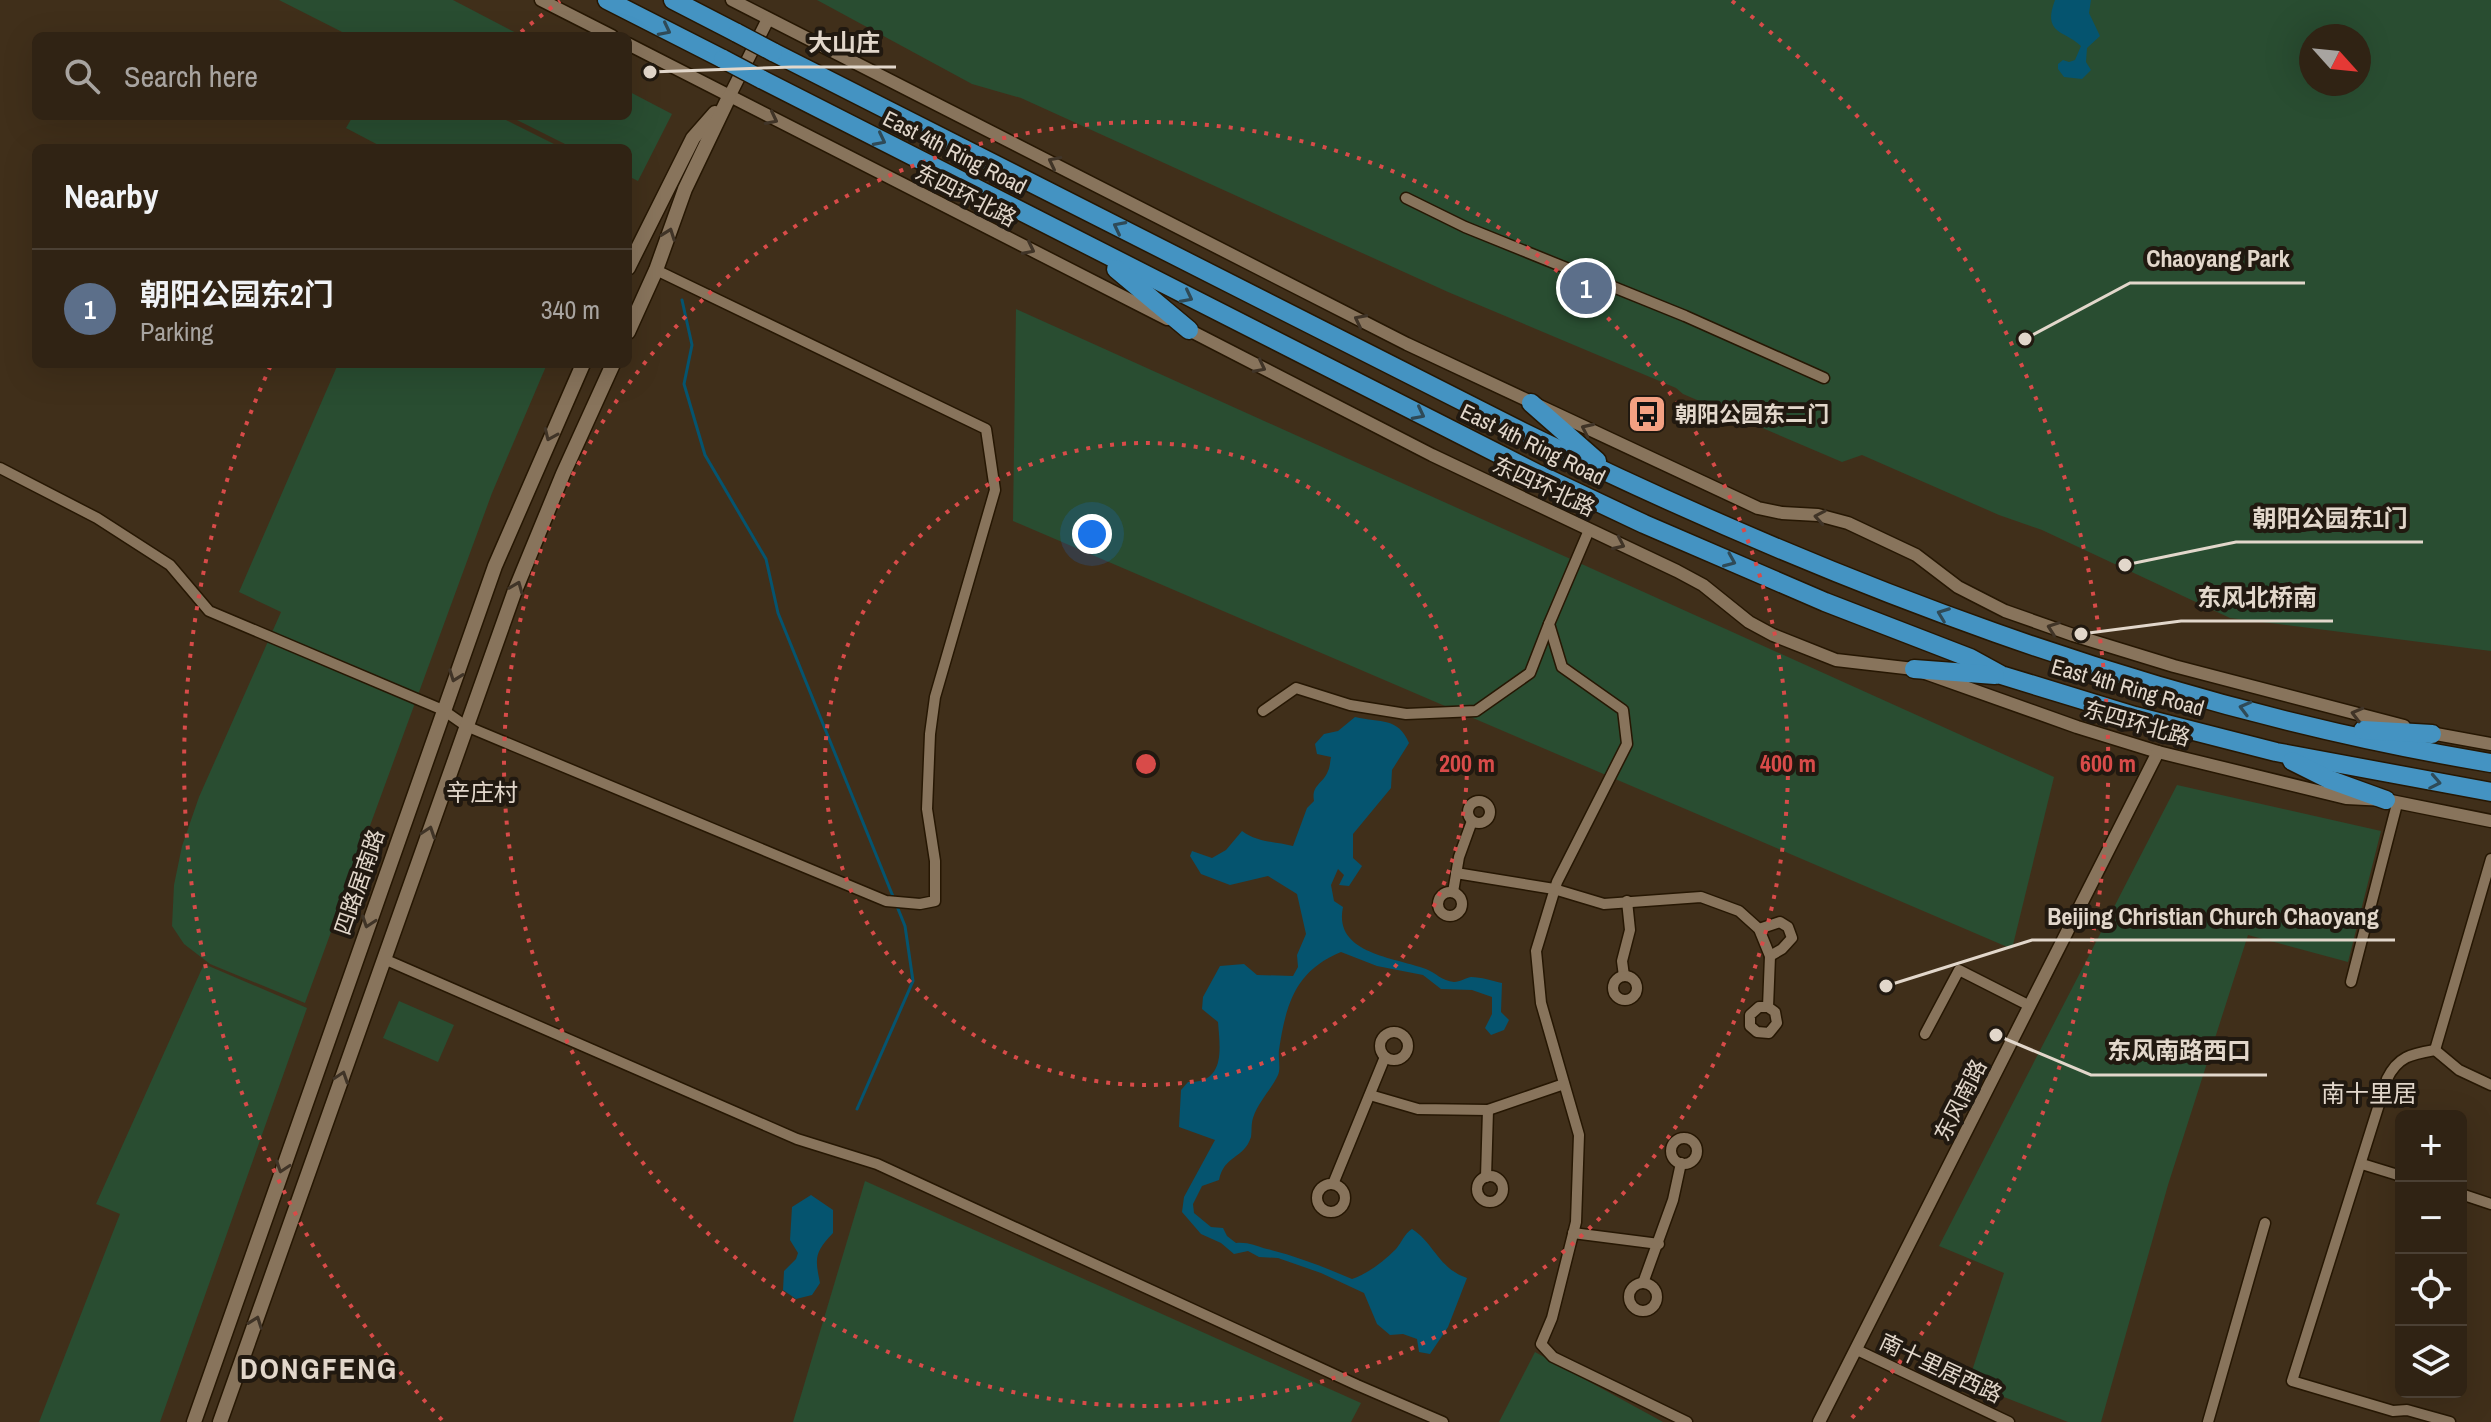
<!DOCTYPE html>
<meta charset="utf-8">
<style>
body{margin:0;font-family:"Archivo Narrow","Noto Sans SC",sans-serif;background:#3c2f22;color:#f1f3f6}
.controls{position:absolute;right:24px;bottom:24px;display:grid;overflow:hidden;border-radius:12px;box-shadow:0 8px 32px #0002}
.controls button{width:72px;height:72px;display:grid;place-items:center;padding:0;border:0;border-bottom:2px solid #4b4034;background:#302314;color:#f1f3f6;font:40px sans-serif}
.compass{position:absolute;left:2299px;top:24px;width:72px;height:72px;border-radius:50%;background:#302314;box-shadow:0 8px 32px #0002;rotate:117deg}
.you{position:absolute;left:1092px;top:534px;width:28px;height:28px;margin:-20px;border:6px solid #fff;border-radius:50%;background:#1a73e8;box-shadow:0 0 0 12px #1a73e833}
.badge{display:grid;place-items:center;width:52px;height:52px;border-radius:50%;background:#0b8043;color:#fff;font-size:26px;font-weight:700}
.pin{position:absolute;translate:-50% -50%;border:4px solid #fff;box-shadow:0 2px 8px #0006}
.list{margin:0;padding:0;list-style:none}
h2{display:flex;justify-content:space-between;align-items:center;height:104px;margin:0;padding:0 32px;font-size:34px}
h2 small{font-size:26px;font-weight:400;color:#a8a4a0}
.list li{display:grid;grid-template-columns:52px 1fr auto;gap:24px;align-items:center;box-sizing:border-box;height:120px;padding:0 32px;border-top:2px solid #4b4034}
.list b{display:block;font-size:30px;white-space:nowrap}
.list p{margin:0;font-size:26px;white-space:nowrap;color:#a8a4a0}
.list em{font-size:26px;font-style:normal;color:#a8a4a0}
.icon{flex:none;width:44px;height:44px;fill:none;stroke:currentColor;stroke-width:2;stroke-linecap:round;stroke-linejoin:round}
.map{position:relative;flex:none;width:2491px;height:1422px;overflow:hidden}
.search{position:absolute;background:#302314;box-shadow:0 8px 32px #0002;left:32px;top:32px;width:600px;height:88px;display:flex;align-items:center;gap:20px;box-sizing:border-box;padding:0 28px;border-radius:12px;color:#a8a4a0;font-size:30px}
.panel{position:absolute;background:#302314;box-shadow:0 8px 32px #0002;left:32px;top:144px;width:600px;height:224px;border-radius:12px}
.map>svg:first-child{display:block}
</style>
<div class="map">
<svg width="2491" height="1422" viewBox="0 0 2491 1422">
<rect width="100%" height="100%" fill="#402f1a"/>
<g fill="#294d31" fill-rule="evenodd">
<polygon points="279,0 453,0 522,36 350,36"/>
<path d="M817 0H2491V651L2230 618 2042 530 1999 515 1862 455 1842 462 1683 394 1676 388 1448 292 1021 98 972 84ZM2311 36H2359V84H2311Z"/>
<polygon points="628,91 672,114 638,181 628,176 628,148 573,148 509,116 628,116"/>
<polygon points="353,116 498,116 562,148 384,148 346,128"/>
<polygon points="1016,309 2054,777 2012,949 1013,521"/>
<polygon points="338,364 547,364 492,493 305,1003 210,964 184,944 172,926 174,885 182,846 199,797 281,612 239,592"/>
<polygon points="2177,785 2381,831 2348,962 2248,935 2168,1185 2101,1422 2068,1422 1968,1383 2004,1273 1939,1246"/>
<polygon points="204,964 307,1008 160,1422 39,1422 120,1214 96,1204"/>
<polygon points="399,1001 454,1025 438,1062 383,1038"/>
<polygon points="865,1181 1361,1403 1351,1422 793,1422"/>
<polygon points="1535,1352 1663,1422 1499,1422"/>
</g>
<g fill="#05546f">
<path d="M2055 0H2091L2089 13 2100 36 2087 48 2086 62 2091 70 2082 79 2064 77 2058 69V64L2063 60 2069 62 2075 60 2081 46C2064 30 2042 34 2055 0Z"/>
<path d="M1355 717C1381 723 1398 717 1409 743L1392 770 1391 788 1353 834V858L1362 866 1349 886 1339 885 1344 875 1338 869 1331 885 1334 901 1343 907C1333 954 1395 957 1426 969 1436 973 1442 981 1454 982 1460 982 1465 978 1471 977 1481 977 1493 981 1502 983L1501 1012 1509 1020 1504 1030 1491 1035 1485 1028 1492 1014V997L1472 990 1441 989 1423 975 1377 966 1341 952C1295 971 1286 1004 1279 1050 1278 1058 1281 1068 1278 1075 1271 1090 1258 1102 1253 1118 1251 1124 1252 1131 1251 1137 1244 1159 1224 1155 1219 1180L1202 1186 1193 1204 1194 1213 1211 1227 1223 1228 1227 1236 1236 1243C1249 1242 1255 1246 1267 1249 1296 1256 1324 1267 1352 1279 1369 1273 1383 1262 1396 1249 1402 1242 1404 1234 1412 1229 1434 1243 1438 1268 1467 1278L1448 1327 1430 1354 1419 1352 1417 1339 1403 1334 1390 1335 1377 1324 1364 1293 1321 1273 1278 1258 1259 1257 1248 1251 1234 1254 1221 1243 1201 1234 1182 1212 1184 1197 1215 1140 1179 1127 1181 1090 1188 1082C1226 1083 1220 1048 1218 1022L1202 1009 1203 997 1220 966 1244 964 1257 975 1293 976 1298 967 1297 955 1306 934 1297 894 1268 876 1230 885 1201 874 1190 856 1192 851 1212 858 1226 850 1242 831C1258 843 1275 841 1293 846L1307 808 1314 801C1311 785 1323 784 1328 771 1330 767 1330 762 1331 757L1317 754 1315 744 1324 734 1338 731Z"/>
<path d="M811 1195 833 1210V1233C814 1253 815 1258 820 1283L812 1295 796 1299 783 1290 784 1271 796 1259 798 1253 790 1240 792 1207Z"/>
</g>
<g fill="none" stroke-linecap="round" stroke-linejoin="round">
<polyline stroke="#05546f" stroke-width="3" points="682,300 692,345 684,384 705,455 766,559 778,613 905,926 913,981 857,1109"/>
<g stroke="#261703" stroke-width="13">
<g id="minor">
<polyline points="1406,198 1465,227 1685,316 1824,378"/>
<polyline points="0,468 97,518 170,565 209,611 443,710 466,726 886,901 920,904 935,901 935,861 927,809 930,734 935,697 995,490 986,429 656,270"/>
<polyline points="1589,530 1549,624 1562,667 1623,710 1627,744 1557,882 1536,951 1541,1003 1579,1135 1576,1222 1552,1318 1541,1344 1553,1357 1687,1422"/>
<polyline points="1263,711 1296,688 1350,705 1406,714 1476,711 1530,673 1549,624"/>
<circle cx="1479" cy="812" r="11"/>
<polyline points="1456,873 1554,889 1604,904 1701,897 1739,911 1759,929 1770,956 1768,1007 1775,1012 1777,1023 1769,1033 1757,1032 1750,1026 1750,1015 1759,1007 1768,1007"/>
<circle cx="1450" cy="904" r="12"/>
<polyline points="1453,892 1459,857 1472,821"/>
<polyline points="1759,929 1780,922 1788,927 1792,938 1782,949 1770,956"/>
<polyline points="384,959 797,1139 877,1164 1357,1385 1443,1422"/>
<polyline points="1624,976 1622,961 1630,930 1627,901"/>
<circle cx="1625" cy="988" r="12"/>
<polyline points="2351,982 2397,804"/>
<circle cx="1394" cy="1046" r="14"/>
<polyline points="1925,1034 1959,970 2030,1006"/>
<path d="M2435 1050C2412 1054 2398 1056 2387 1079L2292 1381 2393 1411 2407 1410 2450 1422"/>
<polyline points="2435,1050 2491,859"/>
<polyline points="2435,1050 2459,1070 2491,1085"/>
<polyline points="1370,1095 1418,1109 1488,1110 1564,1084"/>
<circle cx="1684" cy="1151" r="13"/>
<polyline points="2362,1164 2401,1176"/>
<circle cx="1490" cy="1189" r="13"/>
<polyline points="1486,1177 1488,1110"/>
<circle cx="1331" cy="1198" r="14"/>
<polyline points="1333,1184 1385,1057"/>
<polyline points="2461,1194 2491,1204"/>
<polyline points="1573,1233 1659,1244"/>
<polyline points="1643,1283 1673,1200 1681,1163"/>
<circle cx="1643" cy="1297" r="14"/>
<polyline points="1857,1350 2009,1422"/>
<polyline points="2208,1422 2265,1223"/>
</g>
</g>
<g stroke="#261703" stroke-width="15">
<g id="tertiary">
<polyline points="541,0 612,36"/>
<polyline points="732,0 1407,344 1758,508 1782,513 1818,515 1848,523 1916,555 1958,587 2005,611 2073,635 2174,666 2404,726"/>
<polyline points="628,44 1167,319"/>
<polyline points="729,97 768,19"/>
<polyline points="1183,327 1432,455 1677,571 1703,585 1749,622 1773,635 1836,660 1914,669 2077,727 2158,752 2346,798 2386,800 2491,821"/>
<polyline points="2425,732 2491,744"/>
<polyline points="1819,1422 2158,752"/>
</g>
</g>
<g stroke="#261703" stroke-width="17">
<g id="secondary">
<polyline points="628,268 693,138 715,113"/>
<polyline points="628,332 656,270 685,189 729,97"/>
<polyline points="194,1422 495,566 583,364"/>
<polyline points="220,1422 514,593 563,474 613,364"/>
</g>
</g>
<g stroke="#261703" stroke-width="21">
<g id="trunk">
<polyline points="607,0 723,59"/>
<polyline points="673,0 737,33"/>
<path d="M773 52 1523 432C1830 582 2153 707 2491 763"/>
<polyline points="761,79 1538,474 1644,524 1825,602 1970,658 2001,675 2135,716 2276,752 2491,792"/>
<polyline points="1116,269 1189,330"/>
<polyline points="1531,403 1597,461"/>
<polyline points="1914,669 1995,675"/>
<polyline points="2363,730 2432,734"/>
<polyline points="2292,761 2328,779 2386,800"/>
</g>
</g>
<use href="#minor" stroke="#88745c" stroke-width="10"/>
<use href="#tertiary" stroke="#88745c" stroke-width="12"/>
<use href="#secondary" stroke="#88745c" stroke-width="14"/>
<use href="#trunk" stroke="#4493c2" stroke-width="18"/>
<g stroke="#261703" stroke-width="21" stroke-linecap="butt">
<g id="trunk-bridge">
<polyline points="737,33 773,52"/>
<polyline points="723,59 761,79"/>
</g>
</g>
<use href="#trunk-bridge" stroke="#4493c2" stroke-width="18"/>
</g>
<defs><path id="oneway-chevron" d="M-2-3.5L2.5 0L-2 3.5" fill="none" stroke-width="1.6" stroke-linecap="round" stroke-linejoin="round" transform="scale(2)"/></defs>
<g stroke="#2f4a57">
<use href="#oneway-chevron" transform="translate(665 30) rotate(27)"/>
<use href="#oneway-chevron" transform="translate(880 140) rotate(27)"/>
<use href="#oneway-chevron" transform="translate(1119 227) rotate(-153)"/>
<use href="#oneway-chevron" transform="translate(1187 297) rotate(27)"/>
<use href="#oneway-chevron" transform="translate(1419 414) rotate(27)"/>
<use href="#oneway-chevron" transform="translate(1730 561) rotate(23)"/>
<use href="#oneway-chevron" transform="translate(1943 614) rotate(-159)"/>
<use href="#oneway-chevron" transform="translate(2245 708) rotate(-165)"/>
<use href="#oneway-chevron" transform="translate(2435 782) rotate(11)"/>
</g>
<g stroke="#403427">
<use href="#oneway-chevron" transform="translate(772 119) rotate(27)"/>
<use href="#oneway-chevron" transform="translate(1054 162) rotate(-153)"/>
<use href="#oneway-chevron" transform="translate(669 234) rotate(-70)"/>
<use href="#oneway-chevron" transform="translate(1029 249) rotate(27)"/>
<use href="#oneway-chevron" transform="translate(1360 320) rotate(-153)"/>
<use href="#oneway-chevron" transform="translate(1260 367) rotate(27)"/>
<use href="#oneway-chevron" transform="translate(1587 429) rotate(-155)"/>
<use href="#oneway-chevron" transform="translate(550 435) rotate(114)"/>
<use href="#oneway-chevron" transform="translate(1820 517) rotate(-170)"/>
<use href="#oneway-chevron" transform="translate(1619 544) rotate(25)"/>
<use href="#oneway-chevron" transform="translate(517 587) rotate(-68)"/>
<use href="#oneway-chevron" transform="translate(2053 628) rotate(-160)"/>
<use href="#oneway-chevron" transform="translate(455 676) rotate(110)"/>
<use href="#oneway-chevron" transform="translate(2357 714) rotate(-165)"/>
<use href="#oneway-chevron" transform="translate(429 832) rotate(-71)"/>
<use href="#oneway-chevron" transform="translate(368 922) rotate(109)"/>
<use href="#oneway-chevron" transform="translate(342 1077) rotate(-71)"/>
<use href="#oneway-chevron" transform="translate(282 1167) rotate(109)"/>
<use href="#oneway-chevron" transform="translate(256 1322) rotate(-70)"/>
</g>
<g fill="none" stroke="#d84b49" stroke-width="4" stroke-dasharray="4 8">
<circle cx="1146" cy="764" r="321"/>
<circle cx="1146" cy="764" r="642"/>
<path d="M442 1420A962 962 0 0 1 271 365M521 32A962 962 0 0 1 560 1M1732 1A962 962 0 0 1 1850 1420"/>
</g>
<defs>
<g id="bus-square" transform="scale(2)"><rect x="-9" y="-9" width="18" height="18" rx="4" fill="#f3a082" stroke="#211910"/><path d="M-5-6H5V4H4V6H2V4H-2V6H-4V4H-5ZM-3.5-4V0h7V-4ZM-3.5 1.2v1.5H-2V1.2ZM2 1.2v1.5H3.5V1.2Z" fill="#111"/></g>
</defs>
<g fill-rule="evenodd">
<use href="#bus-square" x="1647" y="414"/>
</g>
<g text-anchor="middle" stroke-width="8" stroke-linejoin="round" paint-order="stroke">
<g font-size="22" fill="#e2d7cb" stroke="#211910">
<text transform="translate(955 152) rotate(27)" y="8">East 4th Ring Road</text>
<text transform="translate(966 195) rotate(27)" y="8">东四环北路</text>
<text transform="translate(1533 444) rotate(26)" y="8">East 4th Ring Road</text>
<text transform="translate(1544 486) rotate(25)" y="8">东四环北路</text>
<text transform="translate(2128 687) rotate(16)" y="8">East 4th Ring Road</text>
<text transform="translate(2137 723) rotate(16)" y="8">东四环北路</text>
<text transform="translate(359 882) rotate(-71)" y="8">四路居南路</text>
<text transform="translate(1960 1100) rotate(-63)" y="8">东风南路</text>
<text transform="translate(1941 1368) rotate(25)" y="8">南十里居西路</text>
</g>
<g font-size="22" font-weight="bold" fill="#e2d7cb" stroke="#211910" text-anchor="start">
<text x="1675" y="422">朝阳公园东二门</text>
</g>
<g font-size="24" fill="#e2d7cb" stroke="#211910">
<text x="482" y="801">辛庄村</text>
<text x="2369" y="1102">南十里居</text>
</g>
<g font-size="30" font-weight="bold" letter-spacing="2" fill="#e2d7cb" stroke="#211910">
<text x="319" y="1379">DONGFENG</text>
</g>
</g>
<circle cx="1146" cy="764" r="12" fill="#d84b49" stroke="#211910" stroke-width="4"/>
<g font-size="24" text-anchor="middle" font-weight="bold" fill="#d84b49" stroke="#211910" stroke-width="8" stroke-linejoin="round" paint-order="stroke">
<text x="1467" y="772">200 m</text>
<text x="1788" y="772">400 m</text>
<text x="2108" y="772">600 m</text>
</g>
<path fill="none" stroke="#e2d7cb" stroke-width="3" d="M650 72L792 67H896M2025 339L2130 283H2305M2125 565L2236 542H2423M2081 634L2181 621H2333M1886 986L2032 940H2395M1996 1035L2091 1075H2267"/>
<g fill="#e2d7cb" stroke="#211910" stroke-width="3">
<circle cx="650" cy="72" r="8"/>
<circle cx="2025" cy="339" r="8"/>
<circle cx="2125" cy="565" r="8"/>
<circle cx="2081" cy="634" r="8"/>
<circle cx="1886" cy="986" r="8"/>
<circle cx="1996" cy="1035" r="8"/>
</g>
<g font-size="24" text-anchor="middle" font-weight="bold" fill="#e2d7cb" stroke="#211910" stroke-width="8" stroke-linejoin="round" paint-order="stroke">
<text x="844" y="51">大山庄</text>
<text x="2218" y="267">Chaoyang Park</text>
<text x="2330" y="527">朝阳公园东1门</text>
<text x="2257" y="606">东风北桥南</text>
<text x="2213" y="925">Beijing Christian Church Chaoyang</text>
<text x="2179" y="1059">东风南路西口</text>
</g>
</svg>
<div class="controls">
<button>+</button>
<button>−</button>
<button><svg class="icon" aria-label="locate" viewBox="0 0 24 24"><circle cx="12" cy="12" r="6"/><path d="M12 2v4M12 18v4M2 12h4M18 12h4"/></svg></button>
<button><svg class="icon" aria-label="layers" viewBox="0 0 24 24"><path d="M12 4l9 5-9 5-9-5zM3 14l9 5 9-5"/></svg></button>
</div>
<svg class="compass" viewBox="-18 -18 36 36"><path d="M0-13l5 13h-10z" fill="#e53935"/><path d="M0 13l5-13h-10z" fill="#a8a4a0"/></svg>
<div class="you"></div>
<div class="pin badge" style="left:1586px;top:288px;background:#5c6f8a">1</div>
<div class="search"><svg class="icon" aria-label="search" viewBox="0 0 24 24"><circle cx="10" cy="10" r="6"/><path d="M15 15l6 6"/></svg>Search here</div>
<section class="panel">
<h2>Nearby<small></small></h2>
<ul class="list">
<li><span class="badge" style="background:#5c6f8a">1</span><div><b>朝阳公园东2门</b><p>Parking</p></div><em>340 m</em></li>
</ul>
</section>
</div>
